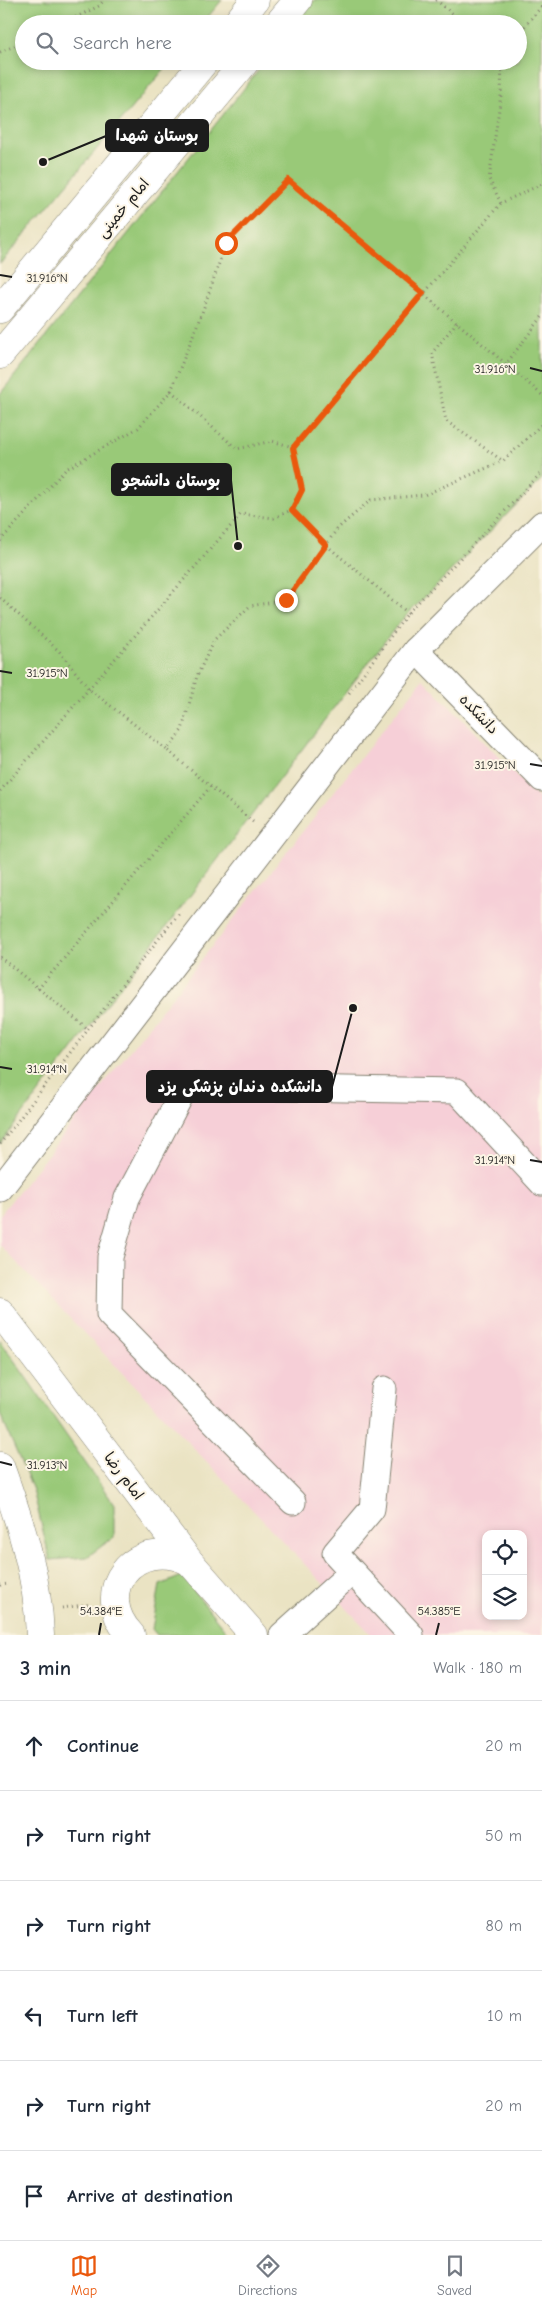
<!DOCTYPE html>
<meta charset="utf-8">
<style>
body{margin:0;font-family:"Comic Neue","Playpen Sans Arabic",sans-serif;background:#f2f2f3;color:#1f2937}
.controls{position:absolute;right:15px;bottom:15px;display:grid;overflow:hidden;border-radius:10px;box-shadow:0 2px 8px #0003}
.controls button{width:45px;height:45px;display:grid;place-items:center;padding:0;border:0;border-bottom:1px solid #e0e1e3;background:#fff;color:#1f2937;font:25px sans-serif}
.stop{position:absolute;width:15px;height:15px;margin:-11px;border:4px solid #ea580c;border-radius:50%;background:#fff}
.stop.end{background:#ea580c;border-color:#fff;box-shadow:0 1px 5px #0008}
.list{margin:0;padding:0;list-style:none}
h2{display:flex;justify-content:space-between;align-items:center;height:65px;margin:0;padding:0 20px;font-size:21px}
h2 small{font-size:16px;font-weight:400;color:#747a83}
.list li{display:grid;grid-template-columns:32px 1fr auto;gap:15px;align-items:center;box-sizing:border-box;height:90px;padding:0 20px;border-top:1px solid #e0e1e3}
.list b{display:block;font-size:19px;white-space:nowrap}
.list em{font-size:16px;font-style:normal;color:#747a83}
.icon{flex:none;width:28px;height:28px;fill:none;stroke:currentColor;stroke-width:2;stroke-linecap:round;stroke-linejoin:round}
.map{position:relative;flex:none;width:542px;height:1635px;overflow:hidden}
.search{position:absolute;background:#fff;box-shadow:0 2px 8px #0003;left:15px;right:15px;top:15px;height:55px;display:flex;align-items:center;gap:12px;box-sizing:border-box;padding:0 18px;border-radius:28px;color:#747a83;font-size:19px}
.sheet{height:605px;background:#fff}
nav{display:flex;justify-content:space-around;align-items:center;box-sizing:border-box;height:70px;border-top:1px solid #e0e1e3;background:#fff;font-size:14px;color:#747a83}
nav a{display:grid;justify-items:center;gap:2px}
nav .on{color:#ea580c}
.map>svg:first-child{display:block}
</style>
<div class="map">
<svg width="542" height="1635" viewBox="0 0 542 1635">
<rect width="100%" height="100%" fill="#fcf5e5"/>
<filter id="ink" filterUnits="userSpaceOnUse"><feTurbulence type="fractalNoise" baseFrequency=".02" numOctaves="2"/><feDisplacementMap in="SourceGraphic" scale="10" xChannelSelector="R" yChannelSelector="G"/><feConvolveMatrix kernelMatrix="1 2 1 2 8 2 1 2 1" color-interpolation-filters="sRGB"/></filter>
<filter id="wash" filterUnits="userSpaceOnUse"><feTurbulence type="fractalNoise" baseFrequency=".0096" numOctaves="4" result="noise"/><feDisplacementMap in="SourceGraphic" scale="20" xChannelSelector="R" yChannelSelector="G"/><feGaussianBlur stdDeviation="1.12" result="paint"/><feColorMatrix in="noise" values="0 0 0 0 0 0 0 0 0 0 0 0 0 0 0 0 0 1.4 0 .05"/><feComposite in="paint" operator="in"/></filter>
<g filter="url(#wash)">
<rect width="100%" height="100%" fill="#eae3c3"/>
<path fill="#f6cfd7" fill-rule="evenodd" d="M423 679 542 802V1635H372L0 1245V1215ZM486 1534H523V1616H486Z"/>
<g fill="#99c978" stroke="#5a724a">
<polygon points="0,0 222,0 202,24 24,24 24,61 171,61 0,264"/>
<polygon points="314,0 542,0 542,479 398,624 0,1144 0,394 266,61 518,61 518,24 296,24"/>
<polygon points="0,1340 114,1504 114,1537 87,1557 50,1560 33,1490 0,1414"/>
<polygon points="182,1576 229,1635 157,1635 152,1629 160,1585"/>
</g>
</g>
<g filter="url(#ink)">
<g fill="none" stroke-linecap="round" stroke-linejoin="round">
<g stroke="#838070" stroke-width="27">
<g id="minor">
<polyline points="416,650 542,779"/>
<polyline points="0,1189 416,650 542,524"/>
<polyline points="384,1389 372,1509 335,1553 411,1635"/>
<polyline points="293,1502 109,1314 110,1257 127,1198 186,1086 457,1091 542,1183"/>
<polyline points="282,1635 352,1572"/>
</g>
</g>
<g stroke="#838070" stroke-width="29">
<g id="major">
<polyline points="236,24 255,0"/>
<polyline points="278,24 298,0"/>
<polyline points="0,309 205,61"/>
<polyline points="0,355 246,61"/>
<polyline points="0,1312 189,1561 254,1635"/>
<path d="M0 1466C20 1522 38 1575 40 1635"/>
<path d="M131 1635C90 1592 134 1535 189 1561"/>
</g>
</g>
<g stroke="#838070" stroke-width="3" stroke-dasharray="1 4" stroke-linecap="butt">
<polyline points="436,0 465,24"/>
<polyline points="62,24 99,6 104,0"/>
<polyline points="518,34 542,6"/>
<polyline points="0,52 24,42"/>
<polyline points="501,203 489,179 501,95 502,61"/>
<polyline points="542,317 506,364 542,395"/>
<polyline points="457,322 432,353 446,421 503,461 542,424"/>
<polyline points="171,391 203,310 226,243 288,180 506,364"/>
<polyline points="0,541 66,469 138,428 171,391 237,449 272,441 293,447"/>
<polyline points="0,598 59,651 89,689 167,750"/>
<polyline points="408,613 326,545 337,529 371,500 424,495 503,461"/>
<polyline points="349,693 408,613 542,472"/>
<polyline points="0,791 241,514 274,518 291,510 302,490 293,447 501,203 542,184"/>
<polyline points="253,822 167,750 182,730 197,676 214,640 250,606 286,600 326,545 291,510"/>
<polyline points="0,957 88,1029"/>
<polyline points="38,989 211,786"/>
<polyline points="0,1144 126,980 181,911"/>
<polyline points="0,1585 9,1584"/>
<polyline points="62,1608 91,1604"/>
</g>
<use href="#minor" stroke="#fff" stroke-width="25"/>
<use href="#major" stroke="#fff" stroke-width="28"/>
</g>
</g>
<g fill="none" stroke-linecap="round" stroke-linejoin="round" filter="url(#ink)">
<polyline stroke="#ea580c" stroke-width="6" points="226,243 288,180 423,293 293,448 302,490 292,510 326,545 286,600"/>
</g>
<path fill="none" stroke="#1c1c1c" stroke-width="2" d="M0 275 12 277M530 368 542 371M0 671 12 673M530 764 542 766M0 1067 12 1069M530 1160 542 1162M0 1462 12 1465M99 1635 101 1623M436 1635 439 1623"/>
<g text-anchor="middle" stroke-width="4" stroke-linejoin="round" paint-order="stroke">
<g font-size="15" fill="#1c1c1c" stroke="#fcf5e5">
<text transform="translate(123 208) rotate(-50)" y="5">امام خمینی</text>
<text transform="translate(479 714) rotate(46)" y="5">دانشکده</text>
<text transform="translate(124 1476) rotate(53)" y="5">امام رضا</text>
</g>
</g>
<g font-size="12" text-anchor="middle" fill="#1c1c1c" stroke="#fcf5e5" stroke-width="4" stroke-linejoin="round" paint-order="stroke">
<text x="47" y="282">31.916°N</text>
<text x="495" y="373">31.916°N</text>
<text x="47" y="677">31.915°N</text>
<text x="495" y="769">31.915°N</text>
<text x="47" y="1073">31.914°N</text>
<text x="495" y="1164">31.914°N</text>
<text x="47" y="1469">31.913°N</text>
<text x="101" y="1615">54.384°E</text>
<text x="439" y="1615">54.385°E</text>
</g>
<path fill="none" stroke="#1c1c1c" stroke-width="2" d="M43 162L106 136M238 546L231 480M353 1008L332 1087"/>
<g fill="#1c1c1c" stroke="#fcf5e5" stroke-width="2">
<circle cx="43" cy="162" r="5"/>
<circle cx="238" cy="546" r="5"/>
<circle cx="353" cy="1008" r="5"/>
</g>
<g fill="#1c1c1c" stroke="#1c1c1c" stroke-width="2">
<rect x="106" y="120" width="102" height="31" rx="5"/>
<rect x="112" y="464" width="119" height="31" rx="5"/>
<rect x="147" y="1071" width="185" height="31" rx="5"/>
</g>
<g font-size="16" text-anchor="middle" font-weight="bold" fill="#fff">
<text x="157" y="141">بوستان شهدا</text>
<text x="171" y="486">بوستان دانشجو</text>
<text x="240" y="1092">دانشکده دندان پزشکی یزد</text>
</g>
</svg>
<div class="controls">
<button><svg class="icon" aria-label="locate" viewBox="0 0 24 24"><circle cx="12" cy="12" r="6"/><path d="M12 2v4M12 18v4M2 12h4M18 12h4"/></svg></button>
<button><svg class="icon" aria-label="layers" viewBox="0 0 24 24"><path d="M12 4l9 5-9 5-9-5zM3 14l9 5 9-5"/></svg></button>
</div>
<div class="stop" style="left:226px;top:243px"></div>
<div class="stop end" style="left:286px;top:600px"></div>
<div class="search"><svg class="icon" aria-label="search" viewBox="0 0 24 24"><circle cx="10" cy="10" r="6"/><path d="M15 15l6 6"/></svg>Search here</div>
</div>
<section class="sheet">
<h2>3 min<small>Walk · 180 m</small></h2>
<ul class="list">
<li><svg class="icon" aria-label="ahead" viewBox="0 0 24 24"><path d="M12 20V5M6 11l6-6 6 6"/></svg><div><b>Continue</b></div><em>20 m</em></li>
<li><svg class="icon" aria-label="right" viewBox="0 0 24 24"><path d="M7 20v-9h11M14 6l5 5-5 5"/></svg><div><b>Turn right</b></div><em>50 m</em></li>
<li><svg class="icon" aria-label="right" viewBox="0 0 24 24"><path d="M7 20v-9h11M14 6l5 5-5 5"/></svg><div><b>Turn right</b></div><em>80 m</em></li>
<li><svg class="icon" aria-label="left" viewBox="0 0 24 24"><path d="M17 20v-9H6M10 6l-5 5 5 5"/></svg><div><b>Turn left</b></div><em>10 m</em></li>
<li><svg class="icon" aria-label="right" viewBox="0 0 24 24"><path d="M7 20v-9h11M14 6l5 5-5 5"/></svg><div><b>Turn right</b></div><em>20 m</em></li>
<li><svg class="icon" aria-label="arrive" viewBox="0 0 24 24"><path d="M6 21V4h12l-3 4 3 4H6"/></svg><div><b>Arrive at destination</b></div></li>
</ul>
</section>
<nav>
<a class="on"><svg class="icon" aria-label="map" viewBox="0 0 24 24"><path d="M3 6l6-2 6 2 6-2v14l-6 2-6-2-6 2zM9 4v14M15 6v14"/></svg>Map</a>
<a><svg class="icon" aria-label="directions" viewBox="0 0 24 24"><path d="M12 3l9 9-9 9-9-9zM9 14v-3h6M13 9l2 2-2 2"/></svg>Directions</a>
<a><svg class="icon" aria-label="saved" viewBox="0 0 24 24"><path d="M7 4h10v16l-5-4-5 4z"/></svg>Saved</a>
</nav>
